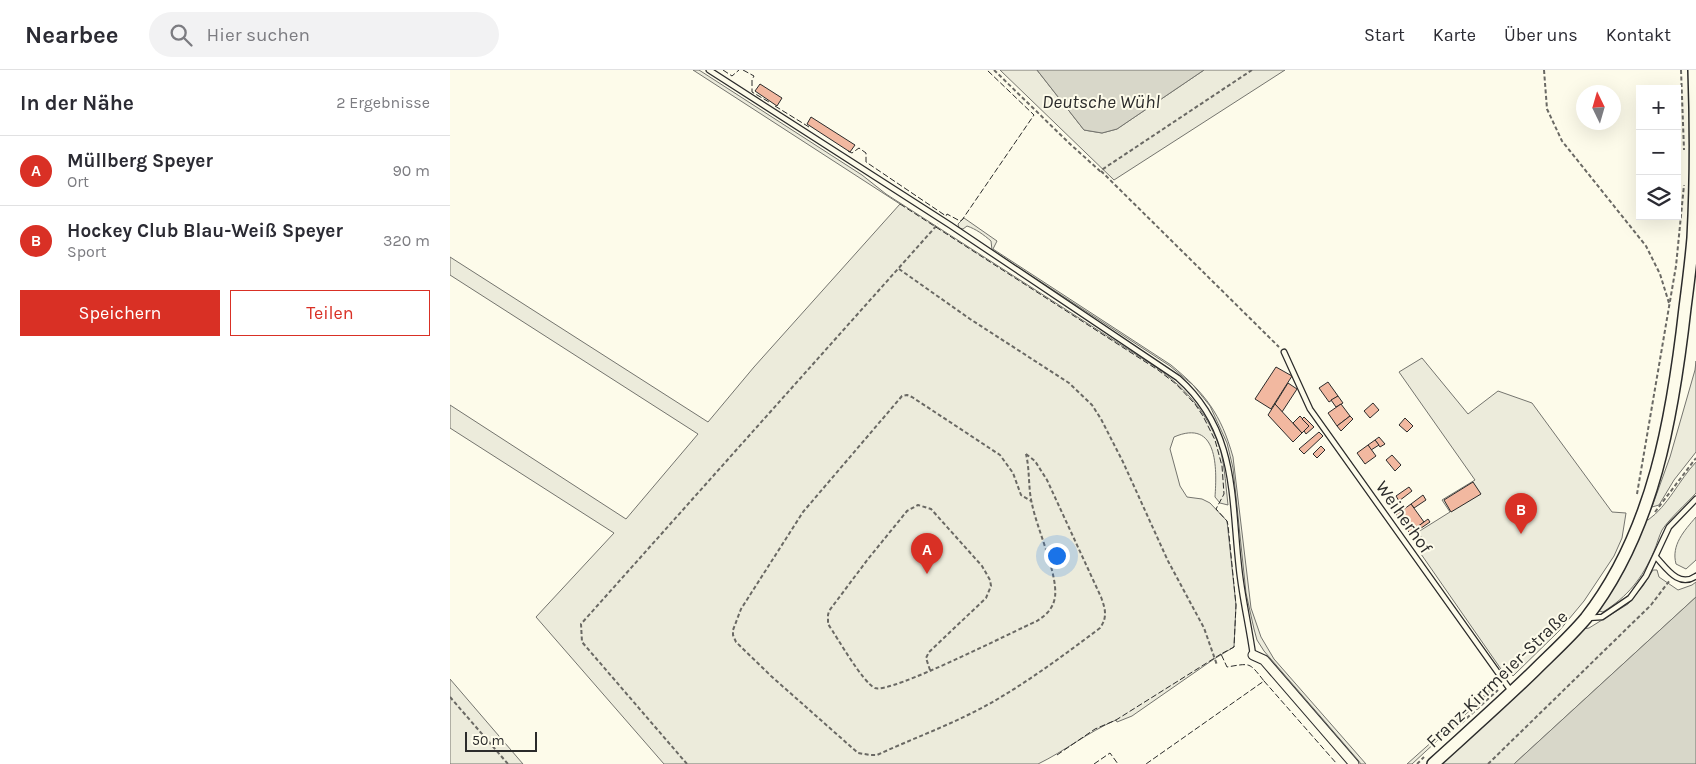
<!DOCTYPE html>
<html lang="de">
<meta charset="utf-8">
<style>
body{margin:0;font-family:Karla,sans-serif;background:#f2f2f3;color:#2b2b33}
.controls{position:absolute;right:15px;top:15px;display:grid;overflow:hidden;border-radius:0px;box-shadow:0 5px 20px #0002}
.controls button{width:45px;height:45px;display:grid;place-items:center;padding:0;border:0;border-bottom:1px solid #e1e1e2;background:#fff;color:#2b2b33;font:25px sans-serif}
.compass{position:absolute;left:1126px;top:15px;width:45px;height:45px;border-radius:50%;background:#fff;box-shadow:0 5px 20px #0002;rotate:355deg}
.scale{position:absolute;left:15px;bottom:12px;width:72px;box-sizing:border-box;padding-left:5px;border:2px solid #2b2b2b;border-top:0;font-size:14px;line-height:18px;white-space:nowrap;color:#2b2b2b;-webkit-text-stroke:4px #fdfbea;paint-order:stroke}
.you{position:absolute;left:606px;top:485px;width:18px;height:18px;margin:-12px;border:4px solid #fff;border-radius:50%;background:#1a73e8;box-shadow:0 0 0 8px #1a73e833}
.badge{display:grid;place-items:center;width:32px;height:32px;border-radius:50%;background:#d93025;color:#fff;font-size:16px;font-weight:700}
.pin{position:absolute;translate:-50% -41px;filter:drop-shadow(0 1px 2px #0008)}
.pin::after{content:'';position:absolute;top:26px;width:18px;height:15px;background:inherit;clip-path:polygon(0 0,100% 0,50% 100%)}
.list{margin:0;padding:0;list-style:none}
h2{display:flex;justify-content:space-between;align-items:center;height:65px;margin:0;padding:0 20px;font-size:21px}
h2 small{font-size:16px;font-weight:400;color:#7c7c81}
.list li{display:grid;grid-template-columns:32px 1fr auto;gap:15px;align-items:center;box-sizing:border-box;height:70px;padding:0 20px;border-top:1px solid #e1e1e2}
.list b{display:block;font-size:19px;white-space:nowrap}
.list p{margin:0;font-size:16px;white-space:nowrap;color:#7c7c81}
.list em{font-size:16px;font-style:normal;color:#7c7c81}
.actions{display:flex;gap:10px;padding:15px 20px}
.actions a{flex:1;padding:11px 0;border:1px solid #d93025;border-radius:0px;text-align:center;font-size:18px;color:#d93025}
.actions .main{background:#d93025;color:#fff}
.icon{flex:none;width:28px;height:28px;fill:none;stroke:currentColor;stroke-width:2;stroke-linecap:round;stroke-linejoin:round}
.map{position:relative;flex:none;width:1246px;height:694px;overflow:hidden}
header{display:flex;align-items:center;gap:30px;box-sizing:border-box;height:70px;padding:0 25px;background:#fff;border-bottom:1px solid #e1e1e2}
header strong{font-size:24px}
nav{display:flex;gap:28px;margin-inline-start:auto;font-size:18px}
.search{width:350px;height:45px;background:#f2f2f3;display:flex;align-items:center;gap:12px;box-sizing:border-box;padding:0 18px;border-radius:28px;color:#7c7c81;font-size:19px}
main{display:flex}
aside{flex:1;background:#fff}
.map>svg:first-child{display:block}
</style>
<header>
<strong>Nearbee</strong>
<div class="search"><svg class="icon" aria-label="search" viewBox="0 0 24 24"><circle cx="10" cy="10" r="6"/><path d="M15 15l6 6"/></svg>Hier suchen</div>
<nav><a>Start</a><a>Karte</a><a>Über uns</a><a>Kontakt</a></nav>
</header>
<main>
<aside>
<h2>In der Nähe<small>2 Ergebnisse</small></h2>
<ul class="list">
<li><span class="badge">A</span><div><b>Müllberg Speyer</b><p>Ort</p></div><em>90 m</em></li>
<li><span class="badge">B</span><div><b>Hockey Club Blau-Weiß Speyer</b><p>Sport</p></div><em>320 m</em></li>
</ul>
<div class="actions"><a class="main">Speichern</a><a>Teilen</a></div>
</aside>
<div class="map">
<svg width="1246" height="694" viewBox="0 0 1246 694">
<rect width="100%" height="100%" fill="#fdfbea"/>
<g fill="#ecebdb" stroke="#74746e">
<path d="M243 0H249L412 105 436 124 707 298C737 319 760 346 771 382 775 399 776 418 778 435L770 433 765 427C767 398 768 348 724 367L720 379 730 416 737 427 752 429 760 433 777 451 786 535 784 577 764 589 682 646 667 652 666 650C638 662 615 681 588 694H214L86 547 164 463 0 358V335L176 449 248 364 0 205V187L258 352 304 297 450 134Z"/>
<polygon points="550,0 587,0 634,60 652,63 667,59 754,0 835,0 664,110"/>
<path d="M514 148 547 171 543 179 721 295C755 323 771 344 783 387L801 538 811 567 824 589 916 694H911L908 690 814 581 807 570 804 559 796 523 783 398 777 373 760 336 743 315 720 296 542 180 541 171C534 165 526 159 517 156L513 159 509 158 508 154Z"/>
<polygon points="972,288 1018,344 1048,321 1082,333 1162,442 1176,443 1172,468 1164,486 1134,531 1109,561 1063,606 1058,598 1053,602 971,484 973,470 968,462 1000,442 992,430 1025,410 949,302"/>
<polygon points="1246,291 1246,382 1224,410 1209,435 1202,437 1220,387 1245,300"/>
<path d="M1246 392V423C1237 433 1219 449 1212 460 1209 466 1207 474 1204 481 1192 509 1178 526 1153 542L1149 541 1148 539 1195 449 1198 450C1218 436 1229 410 1246 392Z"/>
<path d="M1246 447V490L1236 499 1226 494C1221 475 1234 461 1246 447Z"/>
<polygon points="1203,500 1207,500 1209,507 1228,520 1242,515 1246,512 1246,527 1064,694 989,694 1132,559 1139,558 1178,534 1193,516"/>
<polygon points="0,609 73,694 0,694"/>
<polygon points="1042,618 1043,619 962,694 957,694"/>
</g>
<g fill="#d8d7c9" stroke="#74746e">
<polygon points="587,0 754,0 667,59 652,63 634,60"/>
<polygon points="1246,527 1246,694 1064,694"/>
</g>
<g fill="#f2b8a0" stroke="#2b2b2b">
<polygon points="310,14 332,28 327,36 305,21"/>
<polygon points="361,47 405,75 400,82 357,54"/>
<polygon points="826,297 842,306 821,339 805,329"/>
<polygon points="878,312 888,326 879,332 869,318"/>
<polygon points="838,313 847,319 832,342 825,334"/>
<polygon points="888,326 893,333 886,337 881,330"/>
<polygon points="923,333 929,340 920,348 914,341"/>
<polygon points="825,334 852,363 843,372 818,345"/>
<polygon points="891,334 900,346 887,356 878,343"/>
<polygon points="850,346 859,356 852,363 843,353"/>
<polygon points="900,346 903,349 891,361 887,356"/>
<polygon points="854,347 864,357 856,364 854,361 859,356 852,349"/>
<polygon points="955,348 963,356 957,362 949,355"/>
<polygon points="869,362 873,366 854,384 849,379"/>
<polygon points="929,367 935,374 930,377 925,370"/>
<polygon points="925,370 929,375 921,380 918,375"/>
<polygon points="918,375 926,386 915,394 907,383"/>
<polygon points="871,376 875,380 867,388 863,384"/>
<polygon points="942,385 951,395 945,401 936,390"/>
<polygon points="1023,412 1031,424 1001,442 994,430"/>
<polygon points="959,417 962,421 949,431 946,426"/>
<polygon points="973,425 976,430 964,438 961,434"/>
<polygon points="961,434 974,452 963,460 950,442"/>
<polygon points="950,442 963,460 978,449 980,452 961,465 946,444"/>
</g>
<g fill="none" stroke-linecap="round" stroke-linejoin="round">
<g stroke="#2b2b2b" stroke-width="7">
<g id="service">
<path d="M259 0 500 155 728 308C787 360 781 427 789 498 792 527 799 556 803 585"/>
<polyline points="834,282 860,339 1061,621"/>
<path d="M1206 487C1217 499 1229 518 1246 506"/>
<polyline points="1137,548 1152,547 1180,528 1196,506 1219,457 1246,429"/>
</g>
</g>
<g stroke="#2b2b2b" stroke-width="11">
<polyline id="minor" points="803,585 814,590 904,694"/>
</g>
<g stroke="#2b2b2b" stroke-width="14">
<path id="tertiary" d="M983 694C1017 663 1051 633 1084 601 1101 584 1120 567 1136 548 1204 461 1223 345 1235 238 1238 215 1241 192 1243 168 1246 112 1246 56 1244 0"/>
</g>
<g stroke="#6a6964" stroke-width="2" stroke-dasharray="4 2.5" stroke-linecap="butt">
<polyline points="544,0 619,73 650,101 802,0"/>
<polyline points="1094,0 1097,39 1112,71 1196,176 1210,204 1219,233"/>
<polyline points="1231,0 1234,80"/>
<polyline points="651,101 829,277"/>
<polyline points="449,199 520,249 619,313 642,335 651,349 673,392 718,491 754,558 767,595"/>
<path d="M576 384 585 391 597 410 651 527C655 538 658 547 650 558 614 585 578 612 539 634 503 654 464 668 427 685H420L408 683 321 606 286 572 283 565V560L291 539 353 442 452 326 457 325 462 327 550 385 563 403 571 425 581 431"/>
<polyline points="1187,424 1226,196 1234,115"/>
<polyline points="1205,442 1246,388"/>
<path d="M480 600 476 588 479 582 536 528 541 516 540 510 532 496 481 439 468 435 457 441 418 489 379 541 378 545V554C387 567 413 613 425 618 441 624 564 561 587 551 596 545 603 539 605 527 608 504 587 459 582 434 578 418 580 401 576 384"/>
<polyline points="0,627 58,694"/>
<polyline points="1007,657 1048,620"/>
<polyline points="237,694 132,572 131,554 488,154"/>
<polyline points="967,694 974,687"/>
<polyline points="1038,694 1201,535 1220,510"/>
</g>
<use href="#service" stroke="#fdfbea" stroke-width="4.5"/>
<use href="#minor" stroke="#fdfbea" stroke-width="9"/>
<use href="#tertiary" stroke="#fdfbea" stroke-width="11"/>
<g stroke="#2b2b2b" stroke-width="1" stroke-dasharray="6 2.5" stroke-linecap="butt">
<polyline points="273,0 282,6 289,0"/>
<polyline points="293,0 304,6 302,10 302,22 319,32"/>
<polyline points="325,36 359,57"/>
<polyline points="398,81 402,83 409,78 416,83 416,92 496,146 497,144 510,151 512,150 584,45 537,0"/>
<path d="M450 134 708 300 726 314 745 334 753 346 765 370 772 396 774 424 766 439 777 451 778 455 786 535 784 577 771 584 777 597C801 593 799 592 814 611L696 694"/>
<polyline points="814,611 887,694"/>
<polyline points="607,685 645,659 666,650 771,584"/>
<polyline points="644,694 660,683 668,694"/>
</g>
</g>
<g text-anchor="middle" stroke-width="4" stroke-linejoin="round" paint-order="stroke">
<g font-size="18" fill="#2b2b2b" stroke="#fdfbea">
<text transform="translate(954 447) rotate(55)" y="6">Weiherhof</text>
<text transform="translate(1047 609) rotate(-44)" y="6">Franz-Kirrmeier-Straße</text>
</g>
<g font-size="19" font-style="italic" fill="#2b2b2b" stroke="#fdfbea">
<text x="651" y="38">Deutsche Wühl</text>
</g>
</g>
</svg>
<div class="controls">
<button>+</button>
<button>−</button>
<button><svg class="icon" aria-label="layers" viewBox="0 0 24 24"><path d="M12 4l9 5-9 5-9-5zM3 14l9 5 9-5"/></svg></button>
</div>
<svg class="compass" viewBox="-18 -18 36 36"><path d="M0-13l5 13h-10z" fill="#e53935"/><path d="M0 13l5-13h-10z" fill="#7c7c81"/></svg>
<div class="scale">50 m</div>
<div class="you"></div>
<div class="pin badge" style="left:477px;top:504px">A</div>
<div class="pin badge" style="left:1071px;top:464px">B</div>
</div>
</main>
